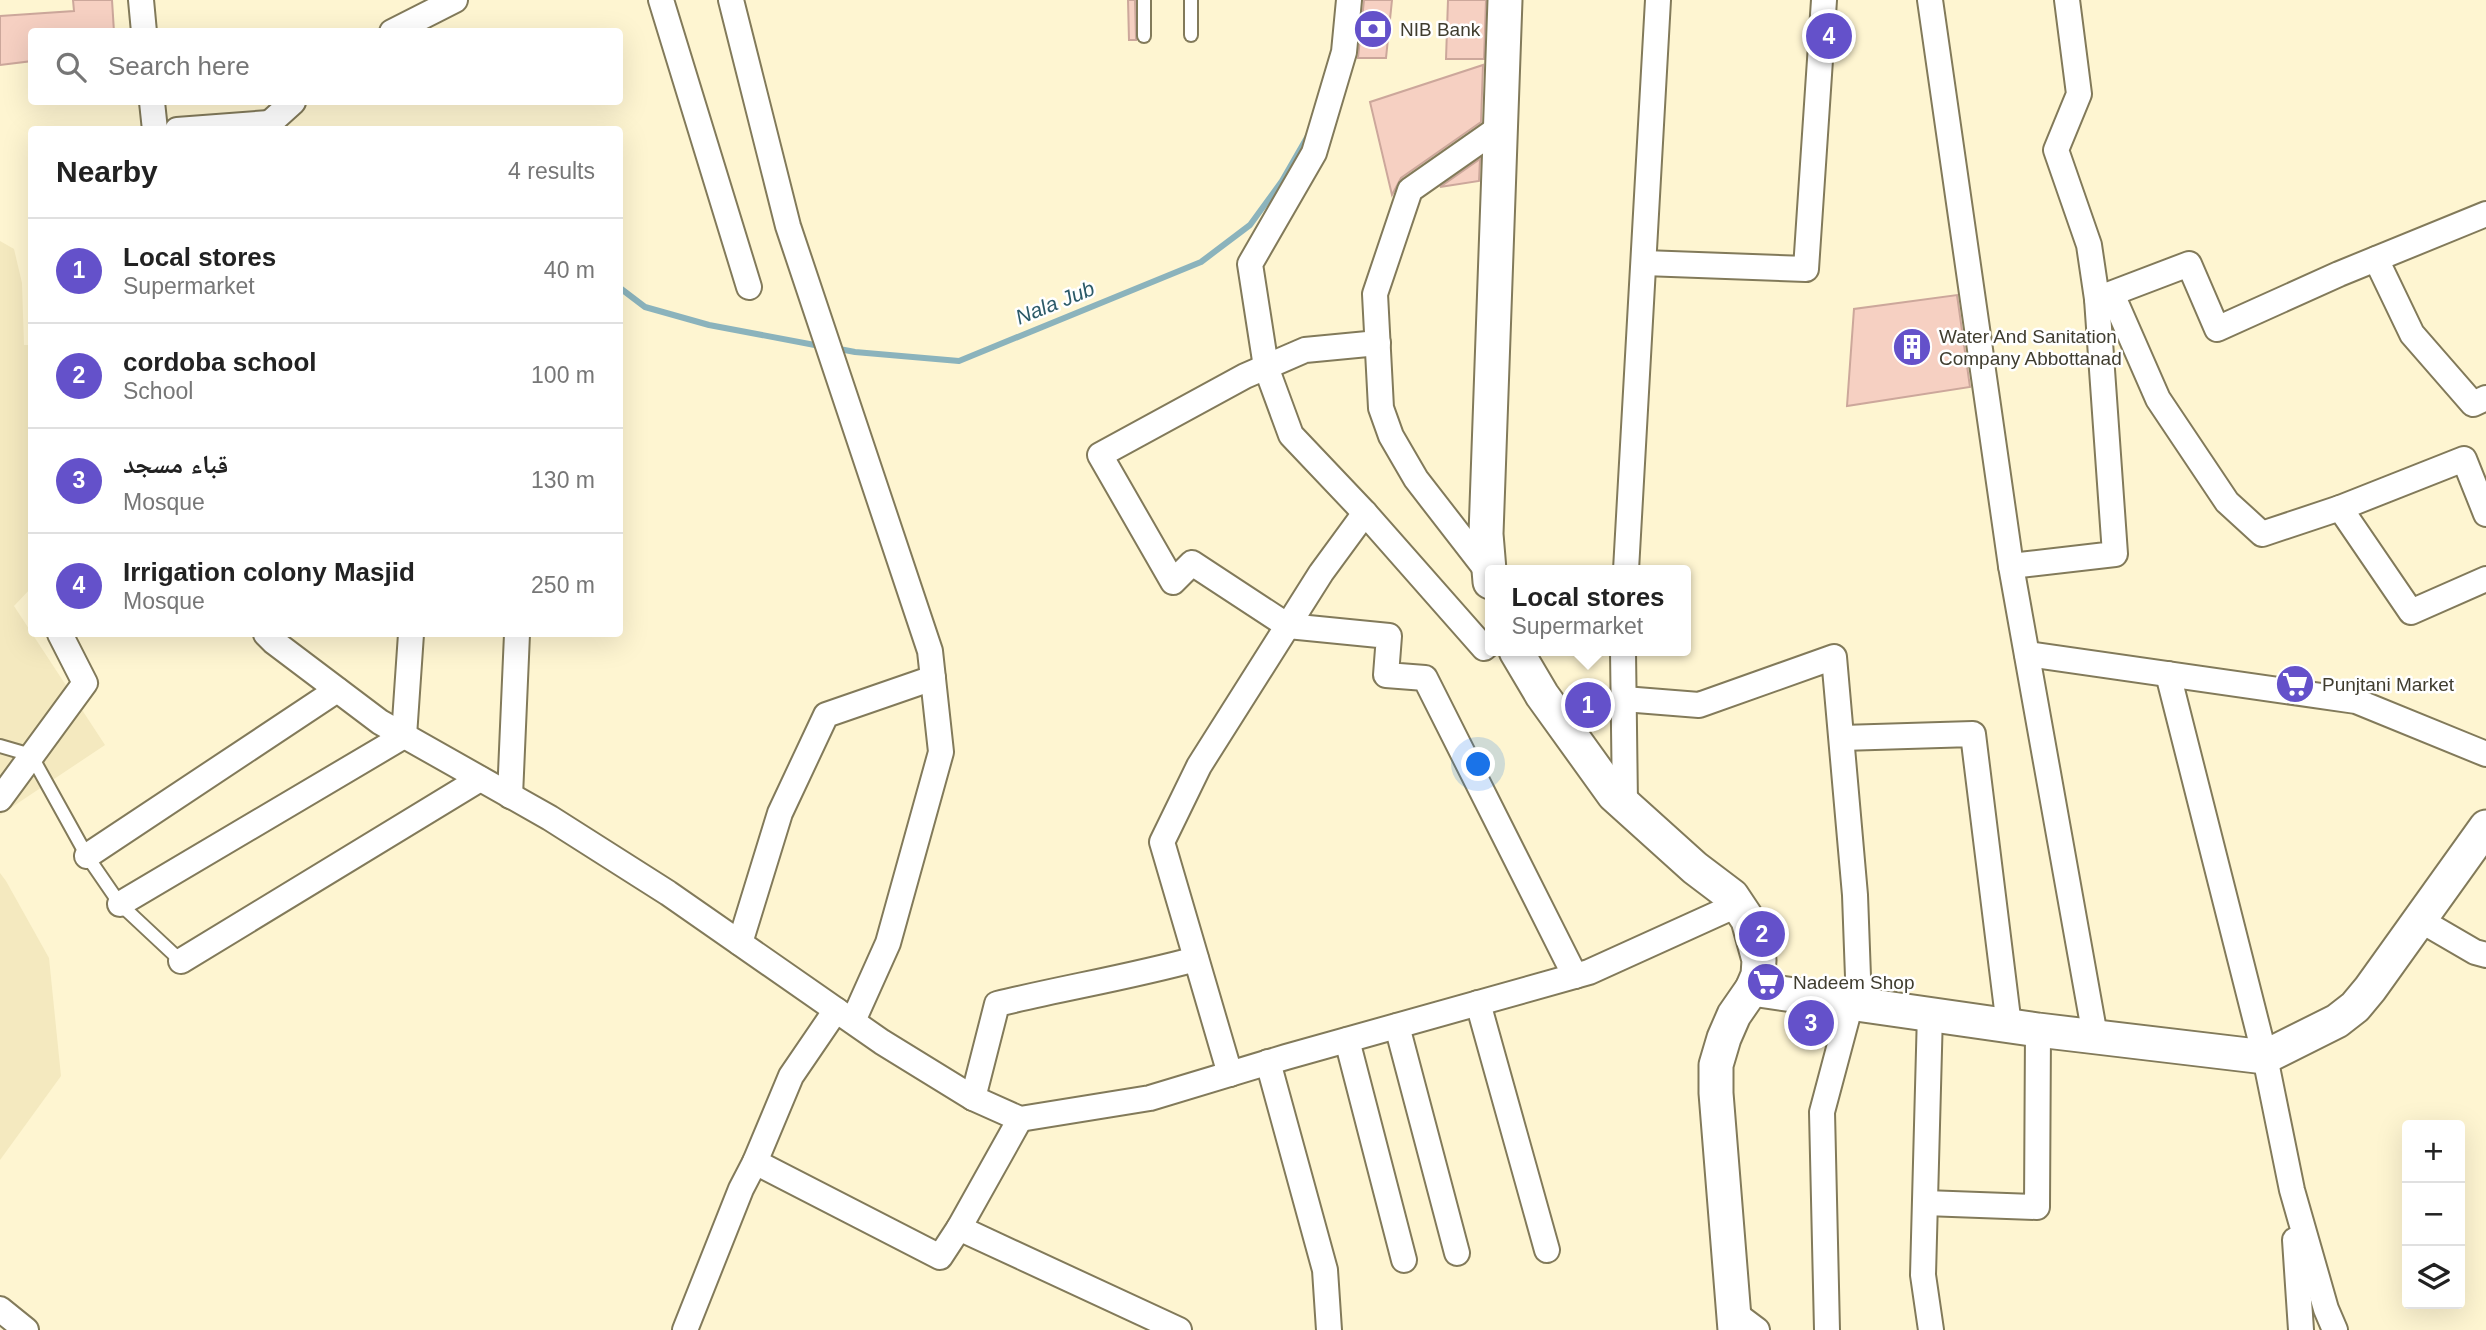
<!DOCTYPE html>
<meta charset="utf-8">
<style>
body{margin:0;font-family:Arial,"Noto Naskh Arabic",sans-serif;background:#f6f6f6;color:#222}
.controls{position:absolute;right:21px;bottom:21px;display:grid;overflow:hidden;border-radius:7px;box-shadow:0 7px 28px #0002}
.controls button{width:63px;height:63px;display:grid;place-items:center;padding:0;border:0;border-bottom:2px solid #e0e0e0;background:#fff;color:#222;font:35px sans-serif}
.you{position:absolute;left:1479px;top:765px;width:24px;height:24px;margin:-18px;border:5px solid #fff;border-radius:50%;background:#1a73e8;box-shadow:0 0 0 10px #1a73e833}
.badge{display:grid;place-items:center;width:46px;height:46px;border-radius:50%;background:#6451ca;color:#fff;font-size:23px;font-weight:700}
.pin{position:absolute;translate:-50% -50%;border:4px solid #fff;box-shadow:0 2px 7px #0006}
.popup{position:absolute;left:1485px;top:565px;width:206px;height:91px;box-sizing:border-box;display:grid;place-content:center;border-radius:7px;background:#fff;filter:drop-shadow(0 2px 5px #0005);font-size:23px;white-space:nowrap;color:#767676}
.popup b{font-size:26px;color:#222}
.popup::after{content:'';position:absolute;left:50%;top:100%;margin-left:-14px;border:14px solid transparent;border-top-color:#fff}
.list{margin:0;padding:0;list-style:none}
h2{display:flex;justify-content:space-between;align-items:center;height:91px;margin:0;padding:0 28px;font-size:30px}
h2 small{font-size:23px;font-weight:400;color:#767676}
.list li{display:grid;grid-template-columns:46px 1fr auto;gap:21px;align-items:center;box-sizing:border-box;height:105px;padding:0 28px;border-top:2px solid #e0e0e0}
.list b{display:block;font-size:26px;white-space:nowrap}
.list p{margin:0;font-size:23px;white-space:nowrap;color:#767676}
.list em{font-size:23px;font-style:normal;color:#767676}
.icon{flex:none;width:38px;height:38px;fill:none;stroke:currentColor;stroke-width:2;stroke-linecap:round;stroke-linejoin:round}
.map{position:relative;flex:none;width:2486px;height:1330px;overflow:hidden}
.search{position:absolute;background:#fff;box-shadow:0 7px 28px #0002;left:28px;top:28px;width:595px;height:77px;display:flex;align-items:center;gap:18px;box-sizing:border-box;padding:0 24px;border-radius:7px;color:#767676;font-size:26px}
.panel{position:absolute;background:#fff;box-shadow:0 7px 28px #0002;left:28px;top:126px;width:595px;height:511px;border-radius:7px}
.map>svg:first-child{display:block}
</style>
<div class="map">
<svg width="2486" height="1330" viewBox="0 0 2486 1330">
<rect width="100%" height="100%" fill="#fef5d1"/>
<g fill="#f4e9bf">
<polygon points="0,241 14,249 22,283 24,345 32,345 31,588 14,606 105,745 0,815"/>
<polygon points="0,873 6,881 49,958 61,1076 0,1160"/>
</g>
<g fill="none" stroke-linecap="round" stroke-linejoin="round">
<g stroke="#8bb3bc" stroke-width="6">
<polyline points="620,288 645,307 709,325 820,346"/>
<polyline points="834,348 855,352 959,361 1201,262 1250,225 1282,181 1309,134"/>
</g>
</g>
<g fill="#f6d0c2" stroke="#cca79b" stroke-width="2">
<polygon points="73,0 112,0 114,32 32,32 32,61 0,65 0,16 74,11"/>
<polygon points="1128,0 1135,0 1136,40 1129,40"/>
<polygon points="1364,0 1392,0 1386,58 1358,58"/>
<polygon points="1448,0 1486,0 1484,59 1446,59"/>
<polygon points="1483,65 1481,122 1401,178 1392,195 1370,102"/>
<polygon points="1480,159 1479,181 1440,187"/>
<polygon points="1957,295 1970,387 1847,406 1854,309"/>
</g>
<g fill="none" stroke-linecap="round" stroke-linejoin="round">
<g stroke="#827a5a" stroke-width="16">
<g id="lane">
<polyline points="1191,0 1191,35"/>
<polyline points="1144,36 1144,0"/>
<polyline points="0,746 31,755 87,856 120,904 181,961"/>
</g>
</g>
<g stroke="#827a5a" stroke-width="28">
<g id="street">
<polyline points="141,0 144,32"/>
<polyline points="661,0 749,287"/>
<polyline points="731,0 788,226 930,651 941,752 888,943 853,1021"/>
<polyline points="1349,0 1344,52 1314,153 1250,264 1266,367 1291,435 1365,513"/>
<polyline points="1930,0 2011,566 2115,554 2097,299"/>
<polyline points="2067,0 2079,94 2056,150 2089,245 2097,299 2189,264 2217,329 2339,274 2486,214"/>
<polyline points="392,32 455,0"/>
<polyline points="152,102 155,130"/>
<polyline points="177,130 269,123"/>
<polyline points="262,130 293,102"/>
<polyline points="2376,259 2412,334 2473,404 2486,398"/>
<polyline points="1644,263 1806,269 1824,0"/>
<polyline points="2112,294 2158,399 2227,502 2262,534 2340,508"/>
<polyline points="1378,343 1305,350 1245,376 1100,455 1173,582 1192,563 1288,626 1389,636 1386,675 1425,678 1575,976"/>
<polyline points="2486,514 2464,459 2340,508 2411,612 2486,579"/>
<polyline points="2011,566 2095,1036"/>
<polyline points="1626,570 1658,0"/>
<polyline points="1488,572 1416,479 1391,436 1381,408 1375,294 1410,190 1500,127"/>
<polyline points="266,634 274,642 380,722 550,818 668,893 882,1042 973,1098 1020,1119 1150,1098 1286,1057 1589,972 1739,904"/>
<polyline points="1623,651 1625,804"/>
<polyline points="2027,654 2356,701 2486,754"/>
<polyline points="2168,674 2265,1057 2292,1190 2326,1309 2335,1330"/>
<polyline points="1624,699 1699,705 1834,657 1855,895 1859,1004"/>
<polyline points="1842,738 1973,734 2009,1026"/>
<polyline points="510,796 517,634"/>
<polyline points="0,799 85,683 60,634"/>
<polyline points="87,856 337,690"/>
<polyline points="120,904 404,736 411,634"/>
<polyline points="2420,920 2475,952 2486,955"/>
<polyline points="740,943 780,813 826,715 933,678"/>
<polyline points="181,961 480,779"/>
<polyline points="1478,1003 1547,1250"/>
<polyline points="1930,1013 1923,1275 1931,1330"/>
<polyline points="1397,1026 1457,1253"/>
<polyline points="1347,1040 1404,1260"/>
<polyline points="1268,1062 1325,1270 1329,1330"/>
<polyline points="1230,1074 1162,842 1199,766 1321,573 1365,513 1484,648 1490,643"/>
<path d="M973 1098 997 1004C1063 988 1130 977 1196 959"/>
<polyline points="1020,1119 959,1228 1179,1330"/>
<polyline points="755,1162 940,1257 959,1228"/>
<polyline points="1925,1203 2037,1207 2038,1030"/>
<polyline points="2295,1240 2301,1330"/>
<polyline points="0,1309 26,1330"/>
<polyline points="1733,1312 1757,1330"/>
<polyline points="685,1330 741,1189 755,1162 791,1076 836,1010"/>
<polyline points="1827,1330 1822,1112 1851,1003"/>
</g>
</g>
<g stroke="#827a5a" stroke-width="37">
<g id="secondary">
<polyline points="1490,582 1486,534 1505,0"/>
<polyline points="1516,651 1542,695 1614,795 1695,868 1732,896 1748,920 1759,960 1758,975 1752,989 1734,1015 1724,1038 1716,1065 1716,1093 1735,1330"/>
<polyline points="1752,989 2038,1030 2265,1057 2337,1021 2355,1007 2370,989 2486,827"/>
</g>
</g>
<use href="#lane" stroke="#fff" stroke-width="12"/>
<use href="#street" stroke="#fff" stroke-width="24"/>
<use href="#secondary" stroke="#fff" stroke-width="33"/>
</g>
<defs>
<g id="bank-disc" transform="scale(2.0125)"><circle r="9.5" fill="#6451ca" stroke="#fff"/><path d="M-6-4H6V4H-6ZM0-2.3a2.3 2.3 0 1 0 0 4.6a2.3 2.3 0 1 0 0-4.6Z" fill="#fff"/></g>
<g id="building-disc" transform="scale(2.0125)"><circle r="9.5" fill="#6451ca" stroke="#fff"/><path d="M-4-6H4V6H1V3H-1V6H-4ZM-2.5-4.3h1.7v1.8h-1.7ZM.8-4.3h1.7v1.8H.8ZM-2.5-1h1.7V.8h-1.7ZM.8-1h1.7V.8H.8Z" fill="#fff"/></g>
<g id="supermarket-disc" transform="scale(2.0125)"><circle r="9.5" fill="#6451ca" stroke="#fff"/><path d="M-6-5.5h2.5l.6 2H6L4.5 2H-2.5L-4.4-4H-6ZM-1.5 3.2a1.3 1.3 0 1 0 .1 0ZM3 3.2a1.3 1.3 0 1 0 .1 0Z" fill="#fff"/></g>
</defs>
<g fill-rule="evenodd">
<use href="#bank-disc" x="1373" y="29"/>
<use href="#building-disc" x="1912" y="347"/>
<use href="#supermarket-disc" x="2295" y="684"/>
<use href="#supermarket-disc" x="1766" y="982"/>
</g>
<g text-anchor="middle" stroke-width="5" stroke-linejoin="round" paint-order="stroke">
<g font-size="19" fill="#403d2f" stroke="#fff" text-anchor="start">
<text x="1400" y="36">NIB Bank</text>
<text x="1939" y="343">Water And Sanitation<tspan x="1939" dy="22">Company Abbottanad</tspan></text>
<text x="2322" y="691">Punjtani Market</text>
<text x="1793" y="989">Nadeem Shop</text>
</g>
<g font-size="21" font-style="italic" fill="#2c5a68" stroke="#fff">
<text transform="translate(1055 303) rotate(-22)" y="7">Nala Jub</text>
</g>
</g>
</svg>
<div class="controls">
<button>+</button>
<button>−</button>
<button><svg class="icon" aria-label="layers" viewBox="0 0 24 24"><path d="M12 4l9 5-9 5-9-5zM3 14l9 5 9-5"/></svg></button>
</div>
<div class="you"></div>
<div class="pin badge" style="left:1588px;top:705px">1</div>
<div class="popup"><b>Local stores</b>Supermarket</div>
<div class="pin badge" style="left:1762px;top:934px">2</div>
<div class="pin badge" style="left:1811px;top:1023px">3</div>
<div class="pin badge" style="left:1829px;top:36px">4</div>
<div class="search"><svg class="icon" aria-label="search" viewBox="0 0 24 24"><circle cx="10" cy="10" r="6"/><path d="M15 15l6 6"/></svg>Search here</div>
<section class="panel">
<h2>Nearby<small>4 results</small></h2>
<ul class="list">
<li><span class="badge">1</span><div><b>Local stores</b><p>Supermarket</p></div><em>40 m</em></li>
<li><span class="badge">2</span><div><b>cordoba school</b><p>School</p></div><em>100 m</em></li>
<li><span class="badge">3</span><div><b>قباء مسجد</b><p>Mosque</p></div><em>130 m</em></li>
<li><span class="badge">4</span><div><b>Irrigation colony Masjid</b><p>Mosque</p></div><em>250 m</em></li>
</ul>
</section>
</div>
